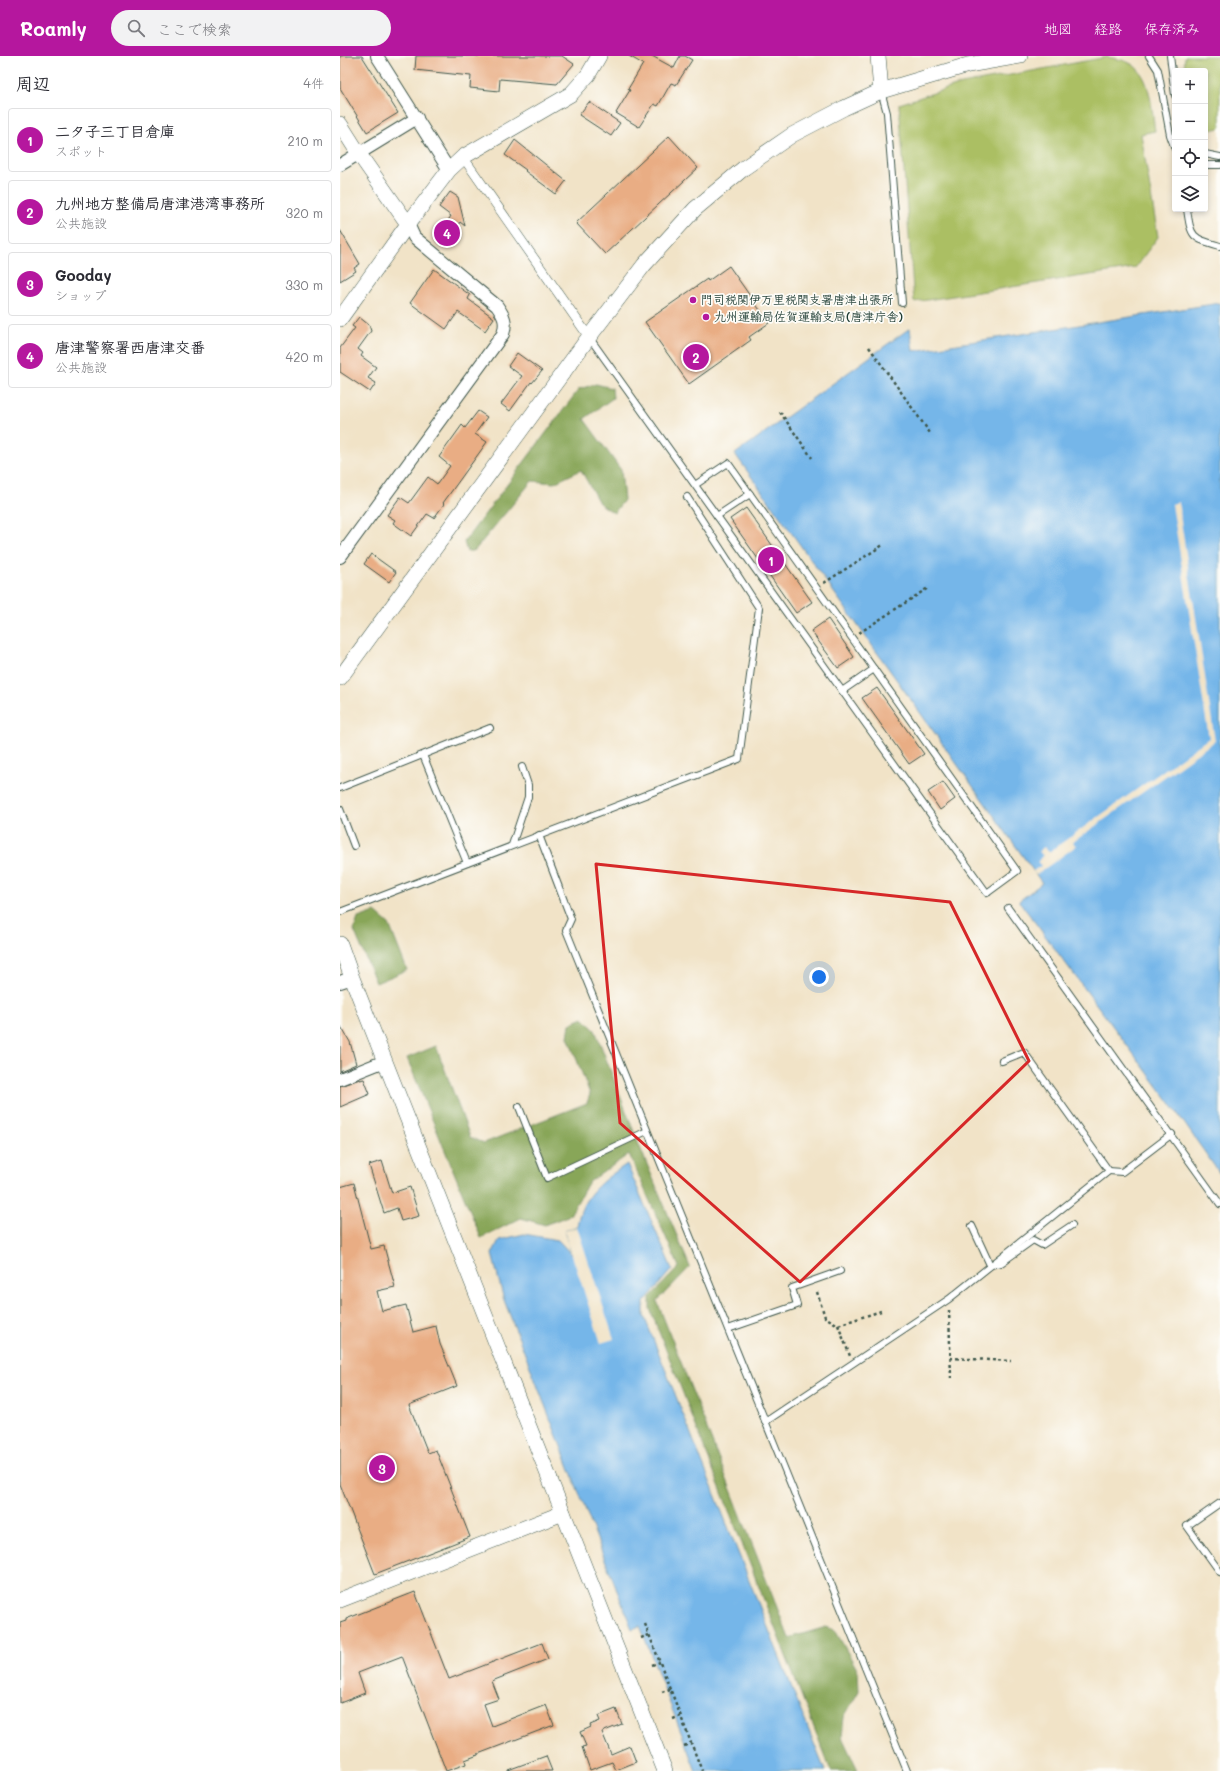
<!DOCTYPE html>
<html lang="ja">
<meta charset="utf-8">
<style>
body{margin:0;font-family:Mali,"Klee One",sans-serif;background:#f2f2f3;color:#2b2b33}
.controls{position:absolute;right:12px;top:12px;display:grid;overflow:hidden;border-radius:4px;box-shadow:0 2px 6px #0003}
.controls button{width:36px;height:36px;display:grid;place-items:center;padding:0;border:0;border-bottom:1px solid #e1e1e2;background:#fff;color:#2b2b33;font:20px sans-serif}
.you{position:absolute;left:479px;top:921px;width:14px;height:14px;margin:-10px;border:3px solid #fff;border-radius:50%;background:#1a73e8;box-shadow:0 0 0 6px #1a73e833}
.badge{display:grid;place-items:center;width:26px;height:26px;border-radius:50%;background:#b5179e;color:#fff;font-size:13px;font-weight:700}
.pin{position:absolute;translate:-50% -50%;border:2px solid #fff;box-shadow:0 1px 4px #0006}
.list{margin:0;padding:0;list-style:none}
h2{display:flex;justify-content:space-between;align-items:center;height:52px;margin:0;padding:0 16px;font-size:17px}
h2 small{font-size:13px;font-weight:400;color:#7c7c81}
.list li{display:grid;grid-template-columns:26px 1fr auto;gap:12px;align-items:center;box-sizing:border-box;height:64px;margin:0 8px 8px;padding:0 8px;border:1px solid #e1e1e2;border-radius:4px}
.list b{display:block;font-size:15px;white-space:nowrap}
.list p{margin:0;font-size:13px;white-space:nowrap;color:#7c7c81}
.list em{font-size:13px;font-style:normal;color:#7c7c81}
.icon{flex:none;width:22px;height:22px;fill:none;stroke:currentColor;stroke-width:2;stroke-linecap:round;stroke-linejoin:round}
.map{position:relative;flex:none;width:880px;height:1715px;overflow:hidden}
header{display:flex;align-items:center;gap:24px;box-sizing:border-box;height:56px;padding:0 20px;background:#b5179e;color:#fff}
header strong{font-size:19px}
nav{display:flex;gap:22px;margin-inline-start:auto;font-size:14px}
.search{width:280px;height:36px;background:#f2f2f3;display:flex;align-items:center;gap:10px;box-sizing:border-box;padding:0 14px;border-radius:22px;color:#7c7c81;font-size:15px}
main{display:flex}
aside{flex:1;background:#fff}
.map>svg:first-child{display:block}
</style>
<header>
<strong>Roamly</strong>
<div class="search"><svg class="icon" aria-label="search" viewBox="0 0 24 24"><circle cx="10" cy="10" r="6"/><path d="M15 15l6 6"/></svg>ここで検索</div>
<nav><a>地図</a><a>経路</a><a>保存済み</a></nav>
</header>
<main>
<aside>
<h2>周辺<small>4件</small></h2>
<ul class="list">
<li><span class="badge">1</span><div><b>二タ子三丁目倉庫</b><p>スポット</p></div><em>210 m</em></li>
<li><span class="badge">2</span><div><b>九州地方整備局唐津港湾事務所</b><p>公共施設</p></div><em>320 m</em></li>
<li><span class="badge">3</span><div><b>Gooday</b><p>ショップ</p></div><em>330 m</em></li>
<li><span class="badge">4</span><div><b>唐津警察署西唐津交番</b><p>公共施設</p></div><em>420 m</em></li>
</ul>
</aside>
<div class="map">
<svg width="880" height="1715" viewBox="0 0 880 1715">
<rect width="100%" height="100%" fill="#fdfcf7"/>
<filter id="ink" filterUnits="userSpaceOnUse"><feTurbulence type="fractalNoise" baseFrequency=".025" numOctaves="2"/><feDisplacementMap in="SourceGraphic" scale="8" xChannelSelector="R" yChannelSelector="G"/><feConvolveMatrix kernelMatrix="1 2 1 2 8 2 1 2 1" color-interpolation-filters="sRGB"/></filter>
<filter id="wash" filterUnits="userSpaceOnUse"><feTurbulence type="fractalNoise" baseFrequency=".012" numOctaves="4" result="noise"/><feDisplacementMap in="SourceGraphic" scale="16" xChannelSelector="R" yChannelSelector="G"/><feGaussianBlur stdDeviation="0.9" result="paint"/><feColorMatrix in="noise" values="0 0 0 0 0 0 0 0 0 0 0 0 0 0 0 0 0 1.4 0 .05"/><feComposite in="paint" operator="in"/></filter>
<g filter="url(#wash)">
<rect width="100%" height="100%" fill="#f1e3c7"/>
<g fill="#abbf63" stroke="#657e4c">
<polygon points="845,0 880,0 880,72 865,75 865,15 844,15"/>
<path d="M767 1C773 2 779 3 785 5 812 14 811 52 815 75L801 78 818 181 795 212 574 246 559 48 622 28Z"/>
</g>
<g fill="#88a659" stroke="#547246">
<polygon points="256,328 272,332 273,342 244,363 281,414 284,444 274,457 259,447 241,414 214,427 192,425 135,494 127,496 124,486 239,333"/>
<polygon points="35,856 49,868 67,914 36,927 14,874 18,862"/>
<polygon points="243,962 255,974 299,1089 350,1211 317,1245 449,1582 486,1571 495,1574 518,1615 519,1635 504,1661 502,1681 518,1715 491,1715 310,1253 310,1241 339,1211 289,1098 248,1127 230,1159 205,1169 181,1162 141,1182 67,1002 96,990 130,1081 144,1087 247,1047 250,1038 228,981 230,968"/>
</g>
<g fill="#74b6e9" stroke="#4a7a8e">
<polygon points="880,247 880,1118 828,1044 679,845 702,827 395,398 570,272 573,295"/>
<path d="M287 1108 332 1213 304 1246V1260L485 1715H356L300 1570 292 1573 164 1244 152 1198 159 1184 184 1178 218 1184 232 1199 224 1175 237 1171C241 1139 263 1124 287 1108Z"/>
</g>
<g fill="#f1e3c7">
<polygon points="838,446 875,685 733,786 736,790 696,819 693,815 701,810 698,805 703,800 699,795 704,791 709,796 869,682 832,448"/>
<polygon points="237,1171 274,1283 261,1287 224,1175"/>
</g>
<g id="blocks">
<g fill="#e9ad84">
<polygon points="0,0 22,0 58,57 27,76 0,32"/>
<polygon points="76,0 222,0 234,8 217,28 160,23 159,35 130,32 131,20 75,14"/>
<polygon points="289,0 312,0 334,12 340,0 345,0 352,4 336,29 331,27 318,50 314,48 299,71 276,57 290,34 288,33 303,8"/>
<polygon points="249,46 280,67 271,80 239,59"/>
<polygon points="329,80 358,112 265,198 236,167"/>
<polygon points="175,84 226,125 216,138 185,115 186,114 165,99"/>
<polygon points="110,136 118,141 125,170 120,166 105,187 97,181 111,160 99,151"/>
<polygon points="0,174 20,208 14,212 16,215 0,225"/>
<polygon points="389,210 429,267 409,281 411,284 349,328 305,266 367,223 368,225"/>
<polygon points="94,213 130,239 128,243 154,262 145,275 118,256 106,273 70,247"/>
<polygon points="19,261 29,269 31,275 18,293 23,297 21,300 36,311 28,322 36,327 30,336 0,316 0,292 15,272 12,270"/>
<polygon points="177,297 202,315 192,327 191,326 170,355 161,348 182,320 168,310"/>
<polygon points="138,355 147,361 135,378 147,386 103,447 104,448 94,462 87,458 71,480 53,467 55,464 47,459 60,441 69,447 88,421 97,428 110,410 99,401 122,369 125,372"/>
<polygon points="406,452 472,546 456,557 390,463"/>
<polygon points="31,498 56,516 49,526 24,508"/>
<polygon points="488,563 514,601 498,612 471,575"/>
<polygon points="537,632 584,698 569,708 522,642"/>
<polygon points="603,726 615,743 600,754 588,736"/>
<polygon points="0,969 10,986 16,1008 0,1015"/>
<polygon points="20,1023 20,1024 24,1023 30,1038 0,1051 0,1030"/>
<polygon points="42,1105 52,1137 70,1131 79,1160 61,1165 57,1152 44,1157 29,1109"/>
<polygon points="14,1127 31,1193 44,1190 55,1231 37,1235 42,1255 66,1249 73,1276 96,1270 100,1288 117,1330 69,1349 88,1397 96,1394 130,1481 35,1518 0,1428 0,1131"/>
<polygon points="75,1536 109,1623 202,1587 208,1603 152,1625 159,1643 144,1648 152,1670 206,1649 214,1669 138,1698 138,1699 125,1704 126,1708 106,1715 62,1600 18,1617 25,1637 0,1647 0,1567 6,1565 6,1563"/>
<polygon points="276,1653 282,1668 262,1676 271,1698 290,1690 296,1706 276,1714 272,1706 250,1714 242,1691 246,1690 240,1676 251,1671 250,1669 260,1665 258,1660"/>
<polygon points="206,1700 212,1715 168,1715 168,1714"/>
</g>
</g>
</g>
<g filter="url(#ink)">
<use href="#blocks" fill-opacity="0" stroke="#3e564a" stroke-width="1"/>
<g fill="none" stroke-linecap="round" stroke-linejoin="round">
<g stroke="#3e564a" stroke-width="8">
<g id="service">
<polyline points="809,0 818,14 830,79 835,93"/>
<polyline points="830,0 835,39"/>
<polyline points="541,35 547,57 562,247"/>
<polyline points="865,98 880,101"/>
<polyline points="865,109 880,109"/>
<path d="M847 153C851 182 852 182 880 190"/>
<path d="M249 281C382 467 514 652 647 837L677 815 388 407 355 429"/>
<polyline points="377,460 410,438"/>
<polyline points="502,635 534,613"/>
<polyline points="83,699 127,807"/>
<polyline points="0,732 150,672"/>
<polyline points="0,753 14,790"/>
<polyline points="199,779 231,863 226,874 567,1715"/>
<polyline points="172,789 188,741 188,729 182,711"/>
<polyline points="668,852 880,1148"/>
<polyline points="0,856 399,703 419,552 347,441"/>
<polyline points="179,1051 207,1122 307,1075"/>
<polyline points="769,1115 782,1116 832,1078"/>
<polyline points="632,1170 650,1209 661,1207 693,1184 702,1189 732,1169"/>
<polyline points="388,1273 457,1249 452,1232 500,1215"/>
<polyline points="425,1366 609,1243 769,1115 684,996 662,1005"/>
<polyline points="880,1447 847,1470 880,1516"/>
</g>
</g>
<g stroke="#3e564a" stroke-width="10">
<polyline id="pedestrian" points="123,101 249,281"/>
</g>
<g stroke="#3e564a" stroke-width="14">
<g id="minor">
<polyline points="37,0 109,114"/>
<polyline points="0,109 77,62"/>
<path d="M0 501 163 278C167 266 164 260 157 250L74 181 68 168"/>
<polyline points="0,926 12,922"/>
<polyline points="0,1023 45,1005"/>
</g>
</g>
<g stroke="#3e564a" stroke-width="16">
<g id="tertiary">
<polyline points="538,0 541,35"/>
<polyline points="0,68 19,98 68,168"/>
<polyline points="0,263 68,168 109,114 123,101 231,38 248,19 259,0"/>
<polyline points="0,622 249,281 304,209 355,153 404,112 452,79 504,52 541,35 628,9 680,0"/>
<polyline points="0,888 12,922 325,1715"/>
<polyline points="0,1544 223,1457"/>
</g>
</g>
<g stroke="#3e564a" stroke-width="2.5" stroke-dasharray="3 3" stroke-linecap="butt">
<polyline points="529,291 590,377"/>
<polyline points="440,356 472,402"/>
<polyline points="484,527 543,489"/>
<polyline points="519,577 588,532"/>
<polyline points="477,1236 485,1261 498,1269 541,1255"/>
<polyline points="609,1254 611,1322"/>
<polyline points="498,1269 510,1300"/>
<polyline points="610,1302 671,1305"/>
<polyline points="305,1568 362,1715"/>
<polyline points="301,1582 309,1579"/>
<polyline points="312,1609 320,1606"/>
<polyline points="322,1636 330,1633"/>
<polyline points="333,1663 341,1660"/>
<polyline points="344,1690 351,1687"/>
</g>
<use href="#service" stroke="#fff" stroke-width="6"/>
<use href="#pedestrian" stroke="#fff" stroke-width="9"/>
<use href="#minor" stroke="#fff" stroke-width="12"/>
<use href="#tertiary" stroke="#fff" stroke-width="15"/>
</g>
</g>
<path fill="none" stroke="#d62828" stroke-width="3" stroke-linejoin="round" d="M256 808 610 846 689 1005 460 1226 280 1067Z"/>
<g fill="#b5179e" stroke="#fdfcf7" stroke-width="1.5">
<circle cx="353" cy="244" r="4"/>
<circle cx="366" cy="261" r="4"/>
</g>
<g text-anchor="middle" stroke-width="3.5" stroke-linejoin="round" paint-order="stroke">
<g font-size="12" font-weight="bold" fill="#1f3d34" stroke="#fdfcf7" text-anchor="start">
<text x="361" y="248">門司税関伊万里税関支署唐津出張所</text>
<text x="374" y="265">九州運輸局佐賀運輸支局(唐津庁舎)</text>
</g>
</g>
</svg>
<div class="controls">
<button>+</button>
<button>−</button>
<button><svg class="icon" aria-label="locate" viewBox="0 0 24 24"><circle cx="12" cy="12" r="6"/><path d="M12 2v4M12 18v4M2 12h4M18 12h4"/></svg></button>
<button><svg class="icon" aria-label="layers" viewBox="0 0 24 24"><path d="M12 4l9 5-9 5-9-5zM3 14l9 5 9-5"/></svg></button>
</div>
<div class="you"></div>
<div class="pin badge" style="left:431px;top:504px">1</div>
<div class="pin badge" style="left:356px;top:301px">2</div>
<div class="pin badge" style="left:42px;top:1412px">3</div>
<div class="pin badge" style="left:107px;top:177px">4</div>
</div>
</main>
